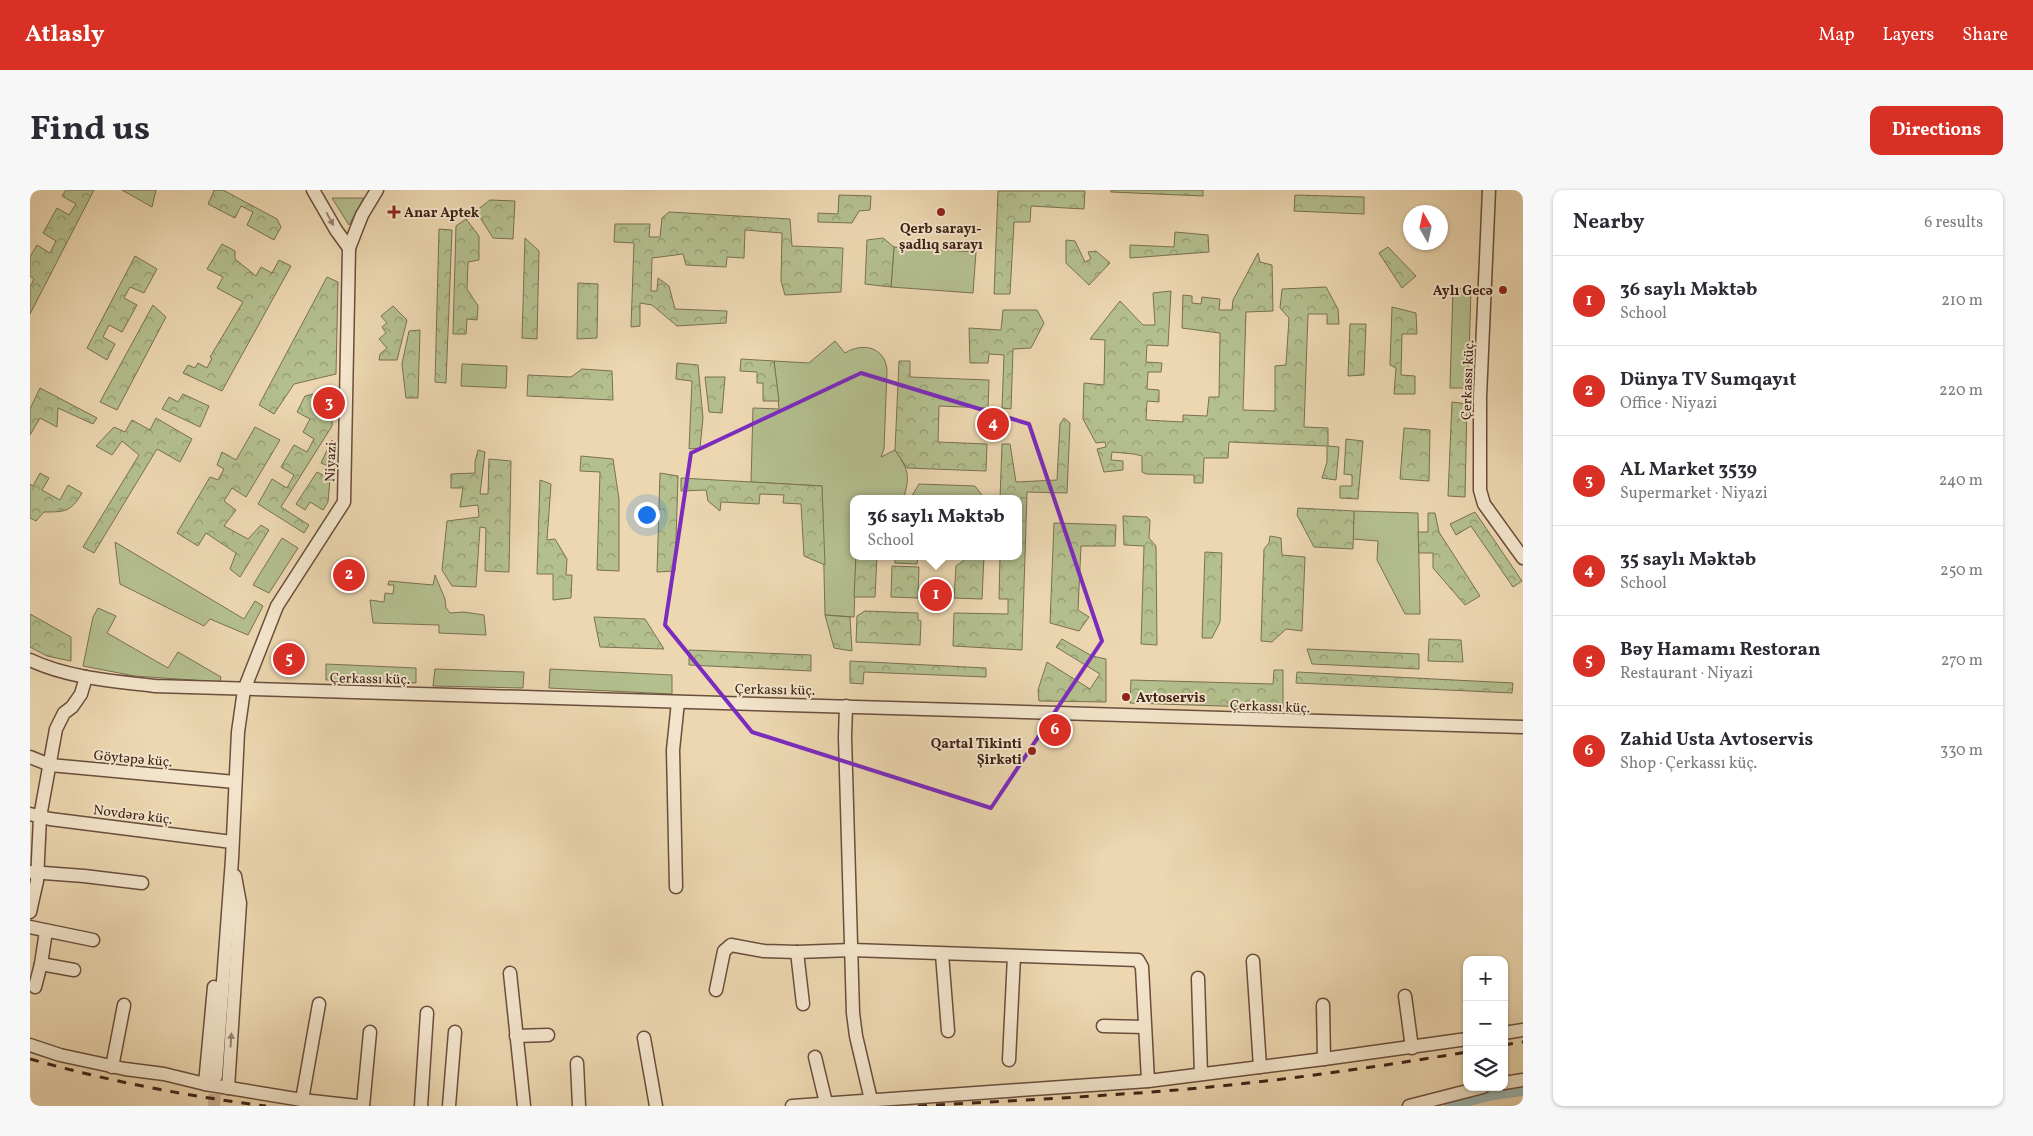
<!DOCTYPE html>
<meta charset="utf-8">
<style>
body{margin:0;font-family:Vollkorn,serif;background:#f7f7f7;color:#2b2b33}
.controls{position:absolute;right:15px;bottom:15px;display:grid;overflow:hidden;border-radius:10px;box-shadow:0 1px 4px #0004}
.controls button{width:45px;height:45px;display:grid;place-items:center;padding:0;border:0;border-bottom:1px solid #e1e1e2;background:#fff;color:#2b2b33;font:25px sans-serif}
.compass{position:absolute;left:1373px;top:15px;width:45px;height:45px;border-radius:50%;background:#fff;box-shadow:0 1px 4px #0004;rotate:351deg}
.you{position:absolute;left:616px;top:324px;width:18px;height:18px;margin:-12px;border:4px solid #fff;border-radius:50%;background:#1a73e8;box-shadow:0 0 0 8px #1a73e833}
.badge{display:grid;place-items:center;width:32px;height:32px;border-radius:50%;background:#d93025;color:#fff;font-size:16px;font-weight:700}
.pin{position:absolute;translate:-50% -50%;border:2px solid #fff;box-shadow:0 1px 5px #0006}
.popup{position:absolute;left:820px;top:305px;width:172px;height:65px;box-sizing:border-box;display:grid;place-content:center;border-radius:10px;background:#fff;filter:drop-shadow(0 1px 4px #0005);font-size:16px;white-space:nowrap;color:#7c7c81}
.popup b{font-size:19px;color:#2b2b33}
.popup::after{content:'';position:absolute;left:50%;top:100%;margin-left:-10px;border:10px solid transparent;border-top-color:#fff}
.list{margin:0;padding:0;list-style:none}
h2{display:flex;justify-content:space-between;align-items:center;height:65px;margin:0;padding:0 20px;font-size:21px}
h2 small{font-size:16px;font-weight:400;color:#7c7c81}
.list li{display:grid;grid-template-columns:32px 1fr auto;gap:15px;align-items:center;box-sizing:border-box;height:90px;padding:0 20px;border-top:1px solid #e1e1e2}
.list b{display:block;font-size:19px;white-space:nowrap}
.list p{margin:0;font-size:16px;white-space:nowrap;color:#7c7c81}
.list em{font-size:16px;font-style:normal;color:#7c7c81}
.icon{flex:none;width:28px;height:28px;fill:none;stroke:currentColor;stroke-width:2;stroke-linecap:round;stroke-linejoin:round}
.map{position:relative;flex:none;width:1493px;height:916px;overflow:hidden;border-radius:10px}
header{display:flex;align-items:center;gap:30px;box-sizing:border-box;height:70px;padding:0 25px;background:#d93025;color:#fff}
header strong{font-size:24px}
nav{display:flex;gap:28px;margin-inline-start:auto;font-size:18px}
.intro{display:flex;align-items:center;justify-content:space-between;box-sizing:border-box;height:120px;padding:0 30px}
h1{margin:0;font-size:35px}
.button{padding:12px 22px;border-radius:10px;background:#d93025;color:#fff;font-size:18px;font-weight:700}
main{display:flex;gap:30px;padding:0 30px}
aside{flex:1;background:#fff;border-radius:10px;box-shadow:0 1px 4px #0004}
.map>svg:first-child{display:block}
</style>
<header>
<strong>Atlasly</strong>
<nav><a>Map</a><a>Layers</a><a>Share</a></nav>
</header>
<div class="intro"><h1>Find us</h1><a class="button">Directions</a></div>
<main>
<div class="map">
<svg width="1493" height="916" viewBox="0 0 1493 916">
<defs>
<pattern id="forest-crowns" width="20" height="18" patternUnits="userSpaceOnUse" patternTransform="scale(1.25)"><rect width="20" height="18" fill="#b4bf8e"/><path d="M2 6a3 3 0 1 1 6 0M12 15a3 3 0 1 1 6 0" fill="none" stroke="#949b73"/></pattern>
</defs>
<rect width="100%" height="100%" fill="#ecd7b0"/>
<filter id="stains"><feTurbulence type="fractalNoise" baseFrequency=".004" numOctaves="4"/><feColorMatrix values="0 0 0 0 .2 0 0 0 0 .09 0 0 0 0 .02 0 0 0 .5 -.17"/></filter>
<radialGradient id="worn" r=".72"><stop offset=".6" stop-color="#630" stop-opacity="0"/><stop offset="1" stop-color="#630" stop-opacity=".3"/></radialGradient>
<g fill="#b4bf8e" stroke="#7a7052">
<polygon points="92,0 126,0 122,17"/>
<polygon points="302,8 334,8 319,35"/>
<polygon points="864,57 946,62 943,103 861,97"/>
<polygon points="1423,98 1441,99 1438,198 1420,198"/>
<path d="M805 151 815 163C833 152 855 157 857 180L854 259 851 267 865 260C878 279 881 286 873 309H824V366H826L824 427 795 425 792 296 721 292 723 218 749 219 744 171 779 173Z"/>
<polygon points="432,174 477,176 476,198 431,196"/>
<polygon points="302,250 301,277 291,273"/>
<polygon points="889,294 945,296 955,309 880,309"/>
<polygon points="1324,321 1388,323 1390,424 1375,424 1347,370 1348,351 1323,349"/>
<polygon points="252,348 268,358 239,403 223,395"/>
<polygon points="85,352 214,429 225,411 233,416 218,445 180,429 174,436 90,394"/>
<polygon points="865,366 888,366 887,374 865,373"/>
<polygon points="405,385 415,409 416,418 420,423 434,422 454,425 456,445 409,443 409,435 343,433 340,410 354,412 355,403 363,404 364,395 358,395 359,391 403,395"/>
<polygon points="68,418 86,426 77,443 138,478 148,462 191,487 190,492 105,486 53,476 63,427"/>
<polygon points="296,474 386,478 386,493 296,490"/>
<polygon points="405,479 494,482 493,498 403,496"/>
<polygon points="520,479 642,485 642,504 519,498"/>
</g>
<g fill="url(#forest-crowns)" stroke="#7a7052">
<polygon points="36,0 64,0 0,124 0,97 4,89 0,86 0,67 7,55 20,63 26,51 13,43 27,18 39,25 46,14 32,6"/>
<polygon points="183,0 193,0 247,29 251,37 244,50 217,35 223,22 211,16 205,28 178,14 184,1"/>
<polygon points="1081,0 1173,0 1173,6 1081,2"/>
<polygon points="968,1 1055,1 1054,19 1001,16 1000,32 984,32 980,104 964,104"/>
<polygon points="809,5 841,6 840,20 829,21 822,33 788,32 788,23 808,24"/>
<polygon points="1265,5 1334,7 1334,24 1264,21"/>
<polygon points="460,10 485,11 483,49 463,48 446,21"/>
<polygon points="639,22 760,29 762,56 813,58 811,102 755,105 751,91 752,43 715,40 714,68 697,67 696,77 656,75 653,64 622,68 621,101 627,101 628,88 639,96 645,119 697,121 696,133 647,136 622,115 610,113 610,136 601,137 604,53 584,52 585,34 620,34 619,47 630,47 632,28"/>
<polygon points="436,29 449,46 449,70 438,72 437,99 448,116 447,130 437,129 436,144 423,144 426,36"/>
<polygon points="409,39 422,40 416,193 405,192"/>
<polygon points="1145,42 1178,45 1179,62 1100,68 1100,55 1144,57"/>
<polygon points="495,48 509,61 507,149 492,148"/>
<polygon points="853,48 864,57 861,97 835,94 837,50"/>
<polygon points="1036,50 1045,51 1055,72 1061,69 1058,62 1066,61 1080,73 1059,95 1036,73"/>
<polygon points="192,54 205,61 205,69 226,86 231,77 242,83 249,70 261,76 192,201 153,183 158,175 165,178 168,173 177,178 182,168 180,167 213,112 187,98 193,87 177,79"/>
<polygon points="1358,57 1386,86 1372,98 1349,63"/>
<polygon points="1228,63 1230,72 1242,75 1243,121 1216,122 1213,220 1245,221 1245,176 1256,175 1259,128 1250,118 1252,99 1296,97 1308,119 1309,134 1297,134 1297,124 1278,124 1274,237 1298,238 1298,256 1309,257 1306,290 1292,288 1297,272 1297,256 1199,252 1198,268 1174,268 1173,293 1164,293 1164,285 1116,284 1112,282 1112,266 1104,264 1082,262 1081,270 1093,271 1093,280 1074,282 1067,259 1076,257 1075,252 1066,253 1053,229 1054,193 1074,195 1075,150 1060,149 1090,111 1113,135 1125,135 1123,103 1141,101 1138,156 1117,155 1116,172 1132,173 1131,182 1118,182 1117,199 1129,200 1129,212 1117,211 1116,230 1153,232 1153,225 1177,226 1179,207 1189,207 1190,143 1152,138 1153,105 1162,106 1162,113 1171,114 1172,107 1190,109 1189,120 1202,120 1203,110"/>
<polygon points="105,66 127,79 114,103 100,97 94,108 107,115 92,142 79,135 73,147 85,154 77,170 57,158"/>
<polygon points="297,87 308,92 306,184 264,194 244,224 229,215"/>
<polygon points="548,93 568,94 567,148 547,149"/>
<polygon points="123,115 136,127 87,220 70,212"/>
<polygon points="363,116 377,130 367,170 349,170 350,164 357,158 349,149 356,143 352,137 357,133 351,126"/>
<polygon points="1362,117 1386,123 1387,144 1372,144 1371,185 1385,186 1385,204 1364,204 1366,178 1360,175"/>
<polygon points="973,120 1007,120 1014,133 1001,158 983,159 981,219 972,218 974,165 959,164 958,173 940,173 939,138 971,140"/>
<polygon points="1320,134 1336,134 1334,185 1318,186"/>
<polygon points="390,140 388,208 376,208 372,174 379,141"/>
<polygon points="711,169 744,171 749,211 733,211 733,193 727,193 727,182 710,181"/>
<polygon points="869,171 880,171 880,187 959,190 958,218 909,216 908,252 957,254 956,281 877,278 865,260"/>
<polygon points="647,173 668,175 673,228 670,258 659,259 662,191 646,189"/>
<polygon points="552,179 582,181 583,210 497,206 498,185 541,187"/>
<polygon points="675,187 695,187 692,223 679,222"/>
<polygon points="10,198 67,228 63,234 28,218 27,237 10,228 0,245 0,219"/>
<polygon points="304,199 302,236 251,317 279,335 274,343 228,314 242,289 257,298 264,285 251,277 264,255 277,262 284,249 273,242 280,229 267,222 275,206"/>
<polygon points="153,204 179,216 170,237 132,219 139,207 148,212"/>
<polygon points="1422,212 1437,214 1435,307 1418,306"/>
<polygon points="126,228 162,249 150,272 127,259 64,363 53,357 109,265 92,251 82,265 66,256 84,237 95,242 102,230 120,240"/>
<polygon points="1034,228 1040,233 1037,303 997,302 992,460 923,456 924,423 978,424 978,409 969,409 970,366 988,366 988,309 970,309 972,254 980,254 986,292 1027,290 1030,234"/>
<polygon points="225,237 250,250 216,307 202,298 194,311 206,320 194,336 218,349 231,335 239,340 210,387 200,379 206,363 176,343 168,356 147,343 180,287 188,290 194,279 187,275 192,262 206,270"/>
<polygon points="1374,238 1400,240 1399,291 1370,289"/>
<polygon points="1316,249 1333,251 1328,309 1310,308 1310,296 1322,296 1322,285 1314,284"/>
<polygon points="448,260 455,262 450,304 458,304 459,269 481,271 479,382 455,381 456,338 450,337 446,397 422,396 412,380 417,331 449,327 448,315 430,317 433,298 421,298 421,284 445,283 445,272"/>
<polygon points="551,266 583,269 589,309 589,381 567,380 570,282 550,281"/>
<polygon points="287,282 300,289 298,312 293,320 280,312 275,320 266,314"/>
<path d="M10 283 19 288 12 300 30 310 38 295 52 303C41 322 35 322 14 322L6 331 0 328V294L3 296Z"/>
<polygon points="630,283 648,286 645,381 627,382"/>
<polygon points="651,288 792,296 795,375 774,366 771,314 753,313 754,305 730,304 729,314 691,312 690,321 678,311 676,300 651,301"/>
<polygon points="510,290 521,294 517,350 525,349 537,369 536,385 542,385 541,408 523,410 523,384 507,384"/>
<polygon points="1268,318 1324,321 1323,359 1284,357 1267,325"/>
<polygon points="1445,322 1492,391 1483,397 1441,336 1426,345 1420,334"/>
<polygon points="1398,323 1405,323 1409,342 1450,406 1435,415 1403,378 1403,363 1389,363 1388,342 1398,342"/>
<polygon points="1093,326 1117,327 1120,330 1119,348 1126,356 1127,455 1111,454 1114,356 1094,355"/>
<polygon points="1024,333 1086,335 1085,356 1051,356 1048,420 1059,427 1049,441 1020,433"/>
<polygon points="1240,346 1251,348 1252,365 1275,367 1272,441 1256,439 1242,452 1231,451 1234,359 1239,353"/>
<polygon points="1175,362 1192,363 1190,432 1182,448 1172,448"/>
<polygon points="826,366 847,366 845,407 824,407"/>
<polygon points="940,366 954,366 952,409 924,408 926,376"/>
<polygon points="862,376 889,377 888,408 861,407"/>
<polygon points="835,421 888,423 888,430 891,431 890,455 826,452 827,426"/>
<polygon points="0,424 41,447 41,471 17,466 0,457"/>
<polygon points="795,425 820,427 822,461 804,458"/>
<polygon points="564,427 615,429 634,459 570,457"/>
<polygon points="1032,449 1062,466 1076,469 1076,512 1009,511 1008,500 1017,472 1060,499 1070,484 1026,457"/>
<polygon points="1399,449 1431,450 1433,472 1398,471"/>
<polygon points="1277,459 1389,464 1389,479 1282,474"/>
<polygon points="659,460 781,465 781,481 659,475"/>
<polygon points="820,471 956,478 956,487 834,482 833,494 820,493"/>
<polygon points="1244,480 1253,480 1253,518 1100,513 1101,490 1243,494"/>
<polygon points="1267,482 1483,493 1482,503 1266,493"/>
</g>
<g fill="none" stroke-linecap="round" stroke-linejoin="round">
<polyline stroke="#9cb7b5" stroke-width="10" points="1419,916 1463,905 1493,901"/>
<polyline stroke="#c9b391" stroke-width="12" stroke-dasharray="12 6" stroke-linecap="butt" points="184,916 186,886"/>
<g stroke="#6a4e3c" stroke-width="15">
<g id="minor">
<polyline points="1459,0 1450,207 1450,300 1454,314 1493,368"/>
<polyline points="319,58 332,25 347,0"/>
<path d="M0 470C38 488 83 491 125 496L1493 537"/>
<polyline points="816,516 815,547 823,823 826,846 841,910"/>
<polyline points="0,567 20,575 205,592"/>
<polyline points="0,624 20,629 202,652"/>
<polyline points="0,682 54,686 112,693"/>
<polyline points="646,697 643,560 648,512"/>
<polyline points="0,722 7,691 10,627 26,539 34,523 42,517 51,504 56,487"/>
<polyline points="0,737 63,750"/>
<polyline points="767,762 773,814"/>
<polyline points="912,764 918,841"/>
<polyline points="1223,771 1230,877"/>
<polyline points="11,774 44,780"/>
<polyline points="480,783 494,916"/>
<polyline points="1168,788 1171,884"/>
<polyline points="5,797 11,774 16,741"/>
<polyline points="686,800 694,761 701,755 734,761 767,762 822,760 1108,770 1112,777 1118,891"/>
<polyline points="1375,806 1382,858"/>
<polyline points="1293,815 1294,869"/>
<polyline points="1073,836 1114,837"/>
<polyline points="1474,843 1493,840"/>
<polyline points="486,846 518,845"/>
<polyline points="614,848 626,916"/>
<polyline points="0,855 30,865 95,879 134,884 175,894 272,910 327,916"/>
<polyline points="785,867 796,913"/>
<polyline points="979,870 984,766"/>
<polyline points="547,873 549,916"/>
<polyline points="82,877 94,815"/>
<polyline points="186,886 202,669 208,542 214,500 247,416 314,312 319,58 306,40 283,0"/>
<polyline points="1474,893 1493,890"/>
<polyline points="175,894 184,797"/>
<polyline points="198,898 210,713 205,686"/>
<polyline points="272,910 289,814"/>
<polyline points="333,916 340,842"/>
<polyline points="391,916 397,823"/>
<polyline points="419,916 425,842"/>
<polyline points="762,916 1118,891 1294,869 1437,849"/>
<polyline points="1379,916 1453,897"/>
</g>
</g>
<use href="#minor" stroke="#f3e5cc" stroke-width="12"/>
<g stroke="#3f2116" stroke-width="3" stroke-dasharray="9 9" stroke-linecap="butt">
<polyline points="1474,855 1493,852"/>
<path d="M0 869C78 891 156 906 236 916"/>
<path d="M888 916C956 912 1024 909 1092 904 1207 897 1323 881 1437 862"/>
</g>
</g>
<defs><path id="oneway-solid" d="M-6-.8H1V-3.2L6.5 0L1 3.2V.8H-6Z" transform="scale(1.25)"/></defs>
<g fill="#998371">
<use href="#oneway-solid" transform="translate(300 29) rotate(62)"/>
<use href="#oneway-solid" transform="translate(201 850) rotate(-86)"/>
</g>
<path fill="none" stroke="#7b2cbf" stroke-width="4" stroke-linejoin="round" d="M831 183 999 234 1072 451 961 618 722 542 635 435 661 263Z"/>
<g fill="#8f2418" stroke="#f3e5cc" stroke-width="2">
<path d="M361.5 14.5h5v5h5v5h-5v5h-5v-5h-5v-5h5z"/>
<circle cx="911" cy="22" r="5"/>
<circle cx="1473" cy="100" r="5"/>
<circle cx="1096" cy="507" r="5"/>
<circle cx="1002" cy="561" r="5"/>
</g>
<g text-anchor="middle" stroke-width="4" stroke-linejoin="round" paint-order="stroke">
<g font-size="14" font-weight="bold" fill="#3f2116" stroke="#f3e5cc" text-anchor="start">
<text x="374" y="27">Anar Aptek</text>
<text x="911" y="43" text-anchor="middle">Qerb sarayı-<tspan x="911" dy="16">şadlıq sarayı</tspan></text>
<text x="1463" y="105" text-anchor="end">Aylı Gecə</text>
<text x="1106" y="512">Avtoservis</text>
<text x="992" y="558" text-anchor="end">Qartal Tikinti<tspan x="992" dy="16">Şirkәti</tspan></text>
</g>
<g font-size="14" fill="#3f2116" stroke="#f3e5cc">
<text transform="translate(1437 190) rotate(-88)" y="5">Çerkassı küç.</text>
<text transform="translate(300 272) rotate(-88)" y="5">Niyazi</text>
<text transform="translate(340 488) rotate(1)" y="5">Çerkassı küç.</text>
<text transform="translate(745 499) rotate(1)" y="5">Çerkassı küç.</text>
<text transform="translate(1240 516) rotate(2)" y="5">Çerkassı küç.</text>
<text transform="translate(103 568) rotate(5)" y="5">Göytəpə küç.</text>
<text transform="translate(103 624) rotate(7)" y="5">Novdərə küç.</text>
</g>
</g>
<rect width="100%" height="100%" filter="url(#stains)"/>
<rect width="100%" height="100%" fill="url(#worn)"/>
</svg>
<div class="controls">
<button>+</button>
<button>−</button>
<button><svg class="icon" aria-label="layers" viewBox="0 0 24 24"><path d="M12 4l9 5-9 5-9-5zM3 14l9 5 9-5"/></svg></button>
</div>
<svg class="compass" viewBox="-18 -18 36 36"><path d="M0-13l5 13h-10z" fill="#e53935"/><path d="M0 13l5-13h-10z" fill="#7c7c81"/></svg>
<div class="you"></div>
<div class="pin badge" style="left:906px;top:405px">1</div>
<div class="popup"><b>36 saylı Məktəb</b>School</div>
<div class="pin badge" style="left:319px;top:385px">2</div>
<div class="pin badge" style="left:299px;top:213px">3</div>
<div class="pin badge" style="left:963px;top:234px">4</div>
<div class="pin badge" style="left:259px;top:469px">5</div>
<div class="pin badge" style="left:1025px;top:540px">6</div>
</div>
<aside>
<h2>Nearby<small>6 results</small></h2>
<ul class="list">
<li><span class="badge">1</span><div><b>36 saylı Məktəb</b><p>School</p></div><em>210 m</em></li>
<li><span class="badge">2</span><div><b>Dünya TV Sumqayıt</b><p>Office · Niyazi</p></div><em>220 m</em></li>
<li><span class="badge">3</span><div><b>AL Market 3539</b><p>Supermarket · Niyazi</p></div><em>240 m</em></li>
<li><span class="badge">4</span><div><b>35 saylı Məktəb</b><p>School</p></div><em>250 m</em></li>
<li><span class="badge">5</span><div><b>Bәy Hamamı Restoran</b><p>Restaurant · Niyazi</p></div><em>270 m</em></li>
<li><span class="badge">6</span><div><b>Zahid Usta Avtoservis</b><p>Shop · Çerkassı küç.</p></div><em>330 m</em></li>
</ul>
</aside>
</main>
